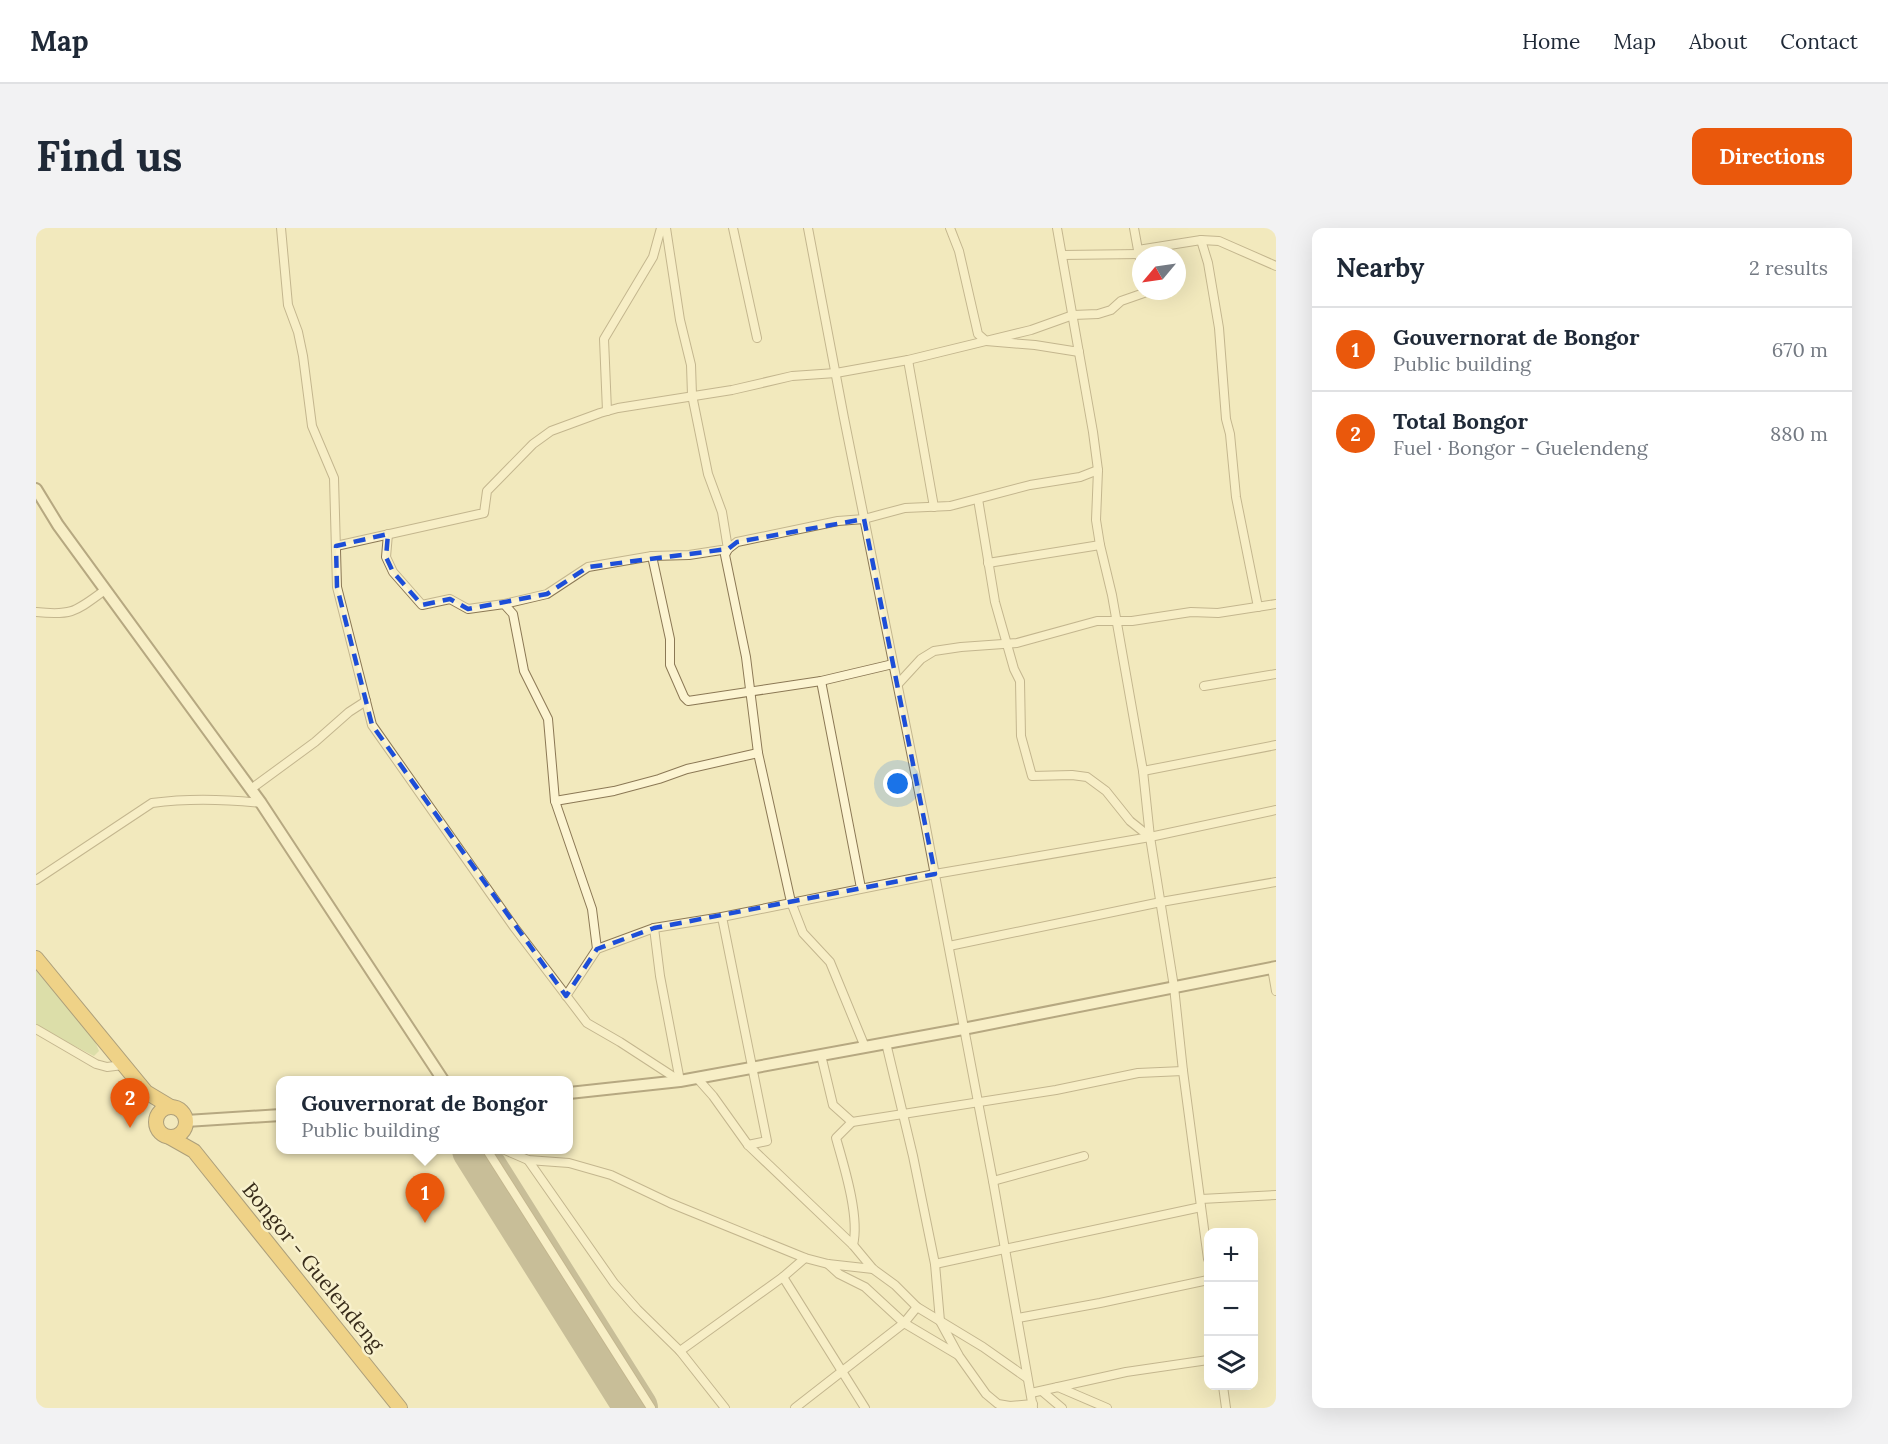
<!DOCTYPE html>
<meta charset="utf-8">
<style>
body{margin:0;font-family:Lora,serif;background:#f2f2f3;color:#1f2937}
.controls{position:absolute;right:18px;bottom:18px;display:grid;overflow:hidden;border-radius:12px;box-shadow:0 6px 24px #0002}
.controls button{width:54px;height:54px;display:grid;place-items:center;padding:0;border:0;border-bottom:2px solid #e0e1e3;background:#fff;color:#1f2937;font:30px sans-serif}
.compass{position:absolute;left:1096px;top:18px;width:54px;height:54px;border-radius:50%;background:#fff;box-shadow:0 6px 24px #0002;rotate:241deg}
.you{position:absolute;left:862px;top:556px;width:21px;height:21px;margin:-15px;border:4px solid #fff;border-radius:50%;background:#1a73e8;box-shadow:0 0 0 9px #1a73e833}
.badge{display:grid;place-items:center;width:39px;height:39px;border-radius:50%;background:#ea580c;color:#fff;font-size:20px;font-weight:700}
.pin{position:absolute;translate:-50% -50px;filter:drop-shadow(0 2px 3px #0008)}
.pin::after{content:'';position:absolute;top:32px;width:21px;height:18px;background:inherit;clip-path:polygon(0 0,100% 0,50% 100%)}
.popup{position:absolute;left:240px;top:848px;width:297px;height:78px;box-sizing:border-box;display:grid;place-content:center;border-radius:12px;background:#fff;filter:drop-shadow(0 2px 4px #0005);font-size:20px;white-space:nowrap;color:#747a83}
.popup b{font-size:22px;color:#1f2937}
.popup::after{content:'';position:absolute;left:50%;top:100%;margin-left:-12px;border:12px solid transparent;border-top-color:#fff}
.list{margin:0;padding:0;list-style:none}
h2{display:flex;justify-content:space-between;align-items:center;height:78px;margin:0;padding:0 24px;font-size:26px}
h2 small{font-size:20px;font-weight:400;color:#747a83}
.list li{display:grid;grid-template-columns:39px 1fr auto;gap:18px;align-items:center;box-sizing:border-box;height:84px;padding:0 24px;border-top:2px solid #e0e1e3}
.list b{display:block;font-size:22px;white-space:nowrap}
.list p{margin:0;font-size:20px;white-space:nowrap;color:#747a83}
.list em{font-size:20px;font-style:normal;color:#747a83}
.icon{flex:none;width:33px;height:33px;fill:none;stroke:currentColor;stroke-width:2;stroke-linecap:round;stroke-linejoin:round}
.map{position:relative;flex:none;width:1240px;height:1180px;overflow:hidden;border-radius:12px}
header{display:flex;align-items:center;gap:36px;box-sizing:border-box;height:84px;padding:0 30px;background:#fff;border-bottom:2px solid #e0e1e3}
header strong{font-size:28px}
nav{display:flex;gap:33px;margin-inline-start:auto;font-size:21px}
.intro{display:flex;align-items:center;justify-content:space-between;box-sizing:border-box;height:144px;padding:0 36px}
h1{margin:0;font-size:42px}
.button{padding:15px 27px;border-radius:12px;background:#ea580c;color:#fff;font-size:21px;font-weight:700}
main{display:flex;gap:36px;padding:0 36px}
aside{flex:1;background:#fff;border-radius:12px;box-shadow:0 6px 24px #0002}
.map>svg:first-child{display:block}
</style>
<header>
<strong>Map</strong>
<nav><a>Home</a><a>Map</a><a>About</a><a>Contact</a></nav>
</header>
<div class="intro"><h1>Find us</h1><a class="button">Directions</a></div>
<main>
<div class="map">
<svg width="1240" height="1180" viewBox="0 0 1240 1180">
<rect width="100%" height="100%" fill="#f2e9bd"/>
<polygon fill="#c1d090" points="0,742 59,813 63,823 58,828 0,798"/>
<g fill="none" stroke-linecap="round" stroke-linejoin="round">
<polyline stroke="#968b6c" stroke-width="44" points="438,922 600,1180"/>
<g stroke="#8b7855" stroke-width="10">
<g id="street">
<polyline points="245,0 252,77 262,104 267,128 276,198 298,250 301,359 336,497 478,699 551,795 584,814 644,853"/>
<polyline points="697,0 721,110"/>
<polyline points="772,0 808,190 888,589 957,953 997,1180"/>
<polyline points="914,0 923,23 942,106 950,113 999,117 1043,124"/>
<polyline points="1021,0 1057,204 1062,242 1060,292 1064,317 1076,367 1107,543 1114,609 1138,759 1147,843 1172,1031"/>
<polyline points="1098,0 1102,22 1165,12 1183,13 1240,38"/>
<polyline points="1165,12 1172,35 1183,100 1190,191 1194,206 1200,269 1222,379"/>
<path d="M1103 23C1106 34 1101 44 1105 55"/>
<polyline points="1026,27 1104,26"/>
<polyline points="872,132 898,279"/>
<polyline points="571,183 568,111 617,29 625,0"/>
<polyline points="942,271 959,374 978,441 984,453 985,508 996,548 1036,547 1051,549 1070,563 1094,593 1114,609"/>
<polyline points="352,306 350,329 357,344 386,377 414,371 432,381 468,376 477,386 488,443 512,491 519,573 556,681 561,721"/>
<polyline points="300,318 448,285 451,263 497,216 515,203 564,185 582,180 696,162 756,148 800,145 872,132 995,102 1037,87 1062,86 1075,82 1085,73 1108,65 1107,63"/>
<polyline points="616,328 634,411 634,437 648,469 652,473 785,453 857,436"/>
<polyline points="952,335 1064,317"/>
<polyline points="468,376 511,366 552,339 616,328 653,327 692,321 686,284 672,246 656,167 655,137 644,92 630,0"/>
<path d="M0 384C37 388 40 383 69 362"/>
<polyline points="785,453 825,660"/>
<polyline points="862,456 885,431 898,423 925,419 981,415 1061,393 1096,393 1155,384 1182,385 1240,376"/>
<polyline points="1168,458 1240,446"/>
<polyline points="1107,543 1240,517"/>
<polyline points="215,561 279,514 313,484 330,473"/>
<polyline points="519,573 578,563 623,551 651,541 722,525"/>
<path d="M0 652 116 575C152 570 188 571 225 575"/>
<polyline points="686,689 731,913 712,917"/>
<polyline points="618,700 624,748 644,853"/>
<polyline points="913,718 1125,674 1240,654"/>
<polyline points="1236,740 1240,763"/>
<polyline points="530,768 561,721 618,700 686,689 899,646 1114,609 1240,582"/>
<polyline points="0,801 60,836 71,839 87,837"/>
<polyline points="850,815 877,928 899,1036 904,1093 923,1128 950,1166 962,1176 974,1178 997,1176"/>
<polyline points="829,819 794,734 767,705 755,674 722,525 710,429 689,327 692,321 701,314 802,293 828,291 869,280 914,278 994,257 1044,249 1062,242"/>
<path d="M785 827 797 877 816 894 800 910C808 938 824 989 817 1017"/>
<polyline points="661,850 677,868 712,917 817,1017 837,1041 859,1057 881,1079 947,1119 991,1150"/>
<polyline points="816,894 1020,862 1102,845 1147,843"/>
<polyline points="451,922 615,1180"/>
<polyline points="469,922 492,932 533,935 575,947 634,975 769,1030 792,1036 837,1041"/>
<polyline points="492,932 578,1055 601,1081 644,1123 689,1180"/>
<polyline points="957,953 1048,928"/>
<polyline points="1165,971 1240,967"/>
<polyline points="792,1036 803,1046 829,1059 868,1095 922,1127"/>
<polyline points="899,1036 1165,979"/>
<polyline points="747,1049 829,1180"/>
<polyline points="982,1090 1064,1075 1172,1052"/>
<polyline points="644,1123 747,1049 769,1030"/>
<polyline points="1187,1158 1190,1180"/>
<polyline points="1022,1159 1090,1144 1172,1132"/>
<polyline points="1007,1164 1026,1180"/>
<polyline points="995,1165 1022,1159 1071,1180"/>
<polyline points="759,1180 868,1095 881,1079"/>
</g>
</g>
<g stroke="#6d5938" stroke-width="14">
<g id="secondary">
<polyline points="0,261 22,297 225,575 407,852"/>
<polyline points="533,865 644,853 927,801 1240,739"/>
<polyline points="150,893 245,887"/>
</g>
</g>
<g stroke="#58452a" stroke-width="16">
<g id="highway">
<polyline points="0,730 110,864 135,879"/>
<circle cx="135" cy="894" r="15"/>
<polyline points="135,910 158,923 364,1180"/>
</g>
</g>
<use href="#street" stroke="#fcf4d1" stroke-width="8"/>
<use href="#secondary" stroke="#fcf4d1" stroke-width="10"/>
<use href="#highway" stroke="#eab645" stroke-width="14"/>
</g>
<path d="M0 0H1240V1180H0ZM828 291 899 646 618 700 561 721 530 768 336 497 301 359 300 318 352 306 350 329 357 344 386 377 414 371 432 381 511 366 552 339 692 321 701 314Z" fill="#f2e9bd" fill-opacity=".55" fill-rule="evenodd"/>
<path fill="none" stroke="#1d4ed8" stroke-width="4.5" stroke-dasharray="12 8" stroke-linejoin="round" d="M828 291 899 646 618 700 561 721 530 768 336 497 301 359 300 318 352 306 350 329 357 344 386 377 414 371 432 381 511 366 552 339 692 321 701 314Z"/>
<g text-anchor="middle" stroke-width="5" stroke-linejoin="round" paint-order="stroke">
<g font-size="21" fill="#392d1b" stroke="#f8f1cd">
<text transform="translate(277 1039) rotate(51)" y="7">Bongor - Guelendeng</text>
</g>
</g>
</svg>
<div class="controls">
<button>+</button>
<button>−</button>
<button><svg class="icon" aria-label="layers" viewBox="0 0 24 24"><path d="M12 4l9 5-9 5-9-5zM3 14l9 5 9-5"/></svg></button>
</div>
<svg class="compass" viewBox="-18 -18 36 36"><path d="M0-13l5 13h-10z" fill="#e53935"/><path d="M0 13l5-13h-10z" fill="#747a83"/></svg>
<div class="you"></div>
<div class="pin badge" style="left:389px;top:995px">1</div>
<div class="popup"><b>Gouvernorat de Bongor</b>Public building</div>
<div class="pin badge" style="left:94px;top:900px">2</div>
</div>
<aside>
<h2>Nearby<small>2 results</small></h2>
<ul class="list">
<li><span class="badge">1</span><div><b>Gouvernorat de Bongor</b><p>Public building</p></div><em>670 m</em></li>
<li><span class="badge">2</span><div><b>Total Bongor</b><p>Fuel · Bongor - Guelendeng</p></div><em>880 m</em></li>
</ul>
</aside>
</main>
